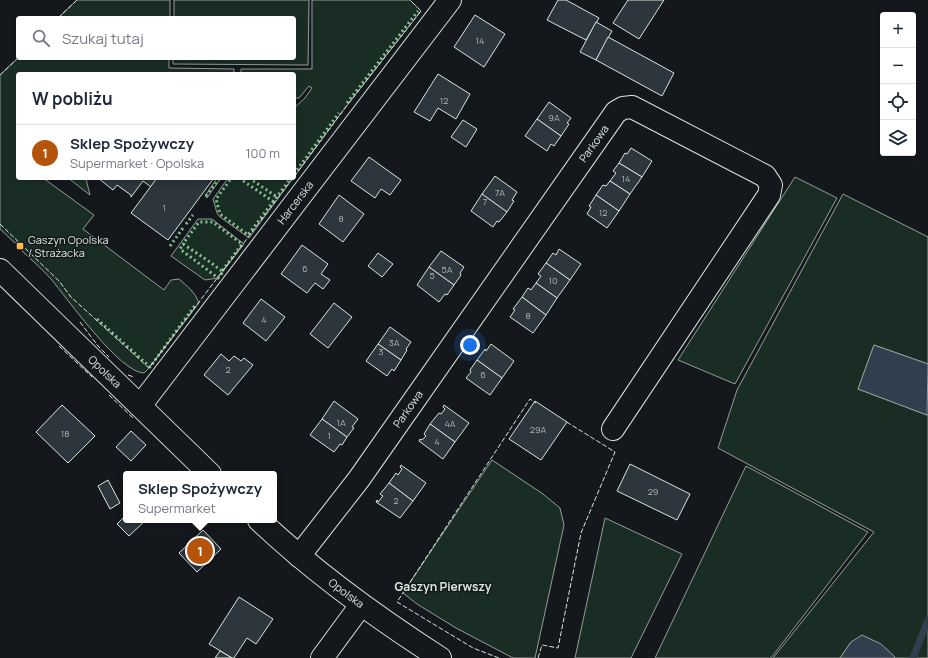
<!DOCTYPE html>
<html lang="pl">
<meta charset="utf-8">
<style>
body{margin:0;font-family:Manrope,sans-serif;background:#f2f2f3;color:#1f2937}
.controls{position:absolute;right:12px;top:12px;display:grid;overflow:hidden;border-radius:4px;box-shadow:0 2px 6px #0003}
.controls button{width:36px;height:36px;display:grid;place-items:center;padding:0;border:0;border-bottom:1px solid #e0e1e3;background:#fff;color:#1f2937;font:20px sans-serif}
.you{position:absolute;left:470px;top:345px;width:14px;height:14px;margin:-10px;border:3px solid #fff;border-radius:50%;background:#1a73e8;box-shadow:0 0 0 6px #1a73e833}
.badge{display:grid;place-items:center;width:26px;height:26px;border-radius:50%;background:#b45309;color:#fff;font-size:13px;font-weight:700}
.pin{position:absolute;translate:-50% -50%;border:2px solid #fff;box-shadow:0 1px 4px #0006}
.popup{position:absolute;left:123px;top:471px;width:154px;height:52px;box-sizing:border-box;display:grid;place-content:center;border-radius:4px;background:#fff;filter:drop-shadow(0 1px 3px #0005);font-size:13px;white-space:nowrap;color:#747a83}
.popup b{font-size:15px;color:#1f2937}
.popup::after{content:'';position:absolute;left:50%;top:100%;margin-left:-8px;border:8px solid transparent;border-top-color:#fff}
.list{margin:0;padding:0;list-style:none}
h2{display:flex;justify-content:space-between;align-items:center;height:52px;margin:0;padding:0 16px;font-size:17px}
h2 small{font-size:13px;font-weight:400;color:#747a83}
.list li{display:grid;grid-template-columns:26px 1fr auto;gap:12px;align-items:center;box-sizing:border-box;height:56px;padding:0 16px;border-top:1px solid #e0e1e3}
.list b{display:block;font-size:15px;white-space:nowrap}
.list p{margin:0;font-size:13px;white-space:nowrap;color:#747a83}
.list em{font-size:13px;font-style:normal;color:#747a83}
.icon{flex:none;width:22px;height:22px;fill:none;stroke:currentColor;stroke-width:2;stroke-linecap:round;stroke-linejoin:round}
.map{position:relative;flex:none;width:928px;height:658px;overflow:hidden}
.search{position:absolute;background:#fff;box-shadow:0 2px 6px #0003;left:16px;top:16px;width:280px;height:44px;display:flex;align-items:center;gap:10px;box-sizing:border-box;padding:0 14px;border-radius:4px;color:#747a83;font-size:15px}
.panel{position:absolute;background:#fff;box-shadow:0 2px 6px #0003;left:16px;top:72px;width:280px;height:108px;border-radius:4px}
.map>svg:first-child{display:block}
</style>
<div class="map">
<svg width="928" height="658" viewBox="0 0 928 658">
<rect width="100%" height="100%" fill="#14181c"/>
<g fill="#1a2d24" stroke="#939e99">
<polygon points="77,0 170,0 170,18 58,18"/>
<polygon points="174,0 309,0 308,65 173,64 173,58 294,58 294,18 174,18"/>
<polygon points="312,0 410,0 421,11 345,108 294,177 294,108 305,98 312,88 309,86 299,98 294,98 294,74 241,74 241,69 312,69"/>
<path d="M18 58H169V68L234 69V74H18V178H43L94 215 83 229 164 290 171 280 179 279C188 287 195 292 199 303L149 368 144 373C120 373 67 298 51 279 42 269 32 260 22 251L24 248 17 241 15 243 0 229V75Z"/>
<polygon points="795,177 837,198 735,384 678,360"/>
<polygon points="68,178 84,178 86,179 90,195"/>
<polygon points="217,178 221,178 207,198 205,196"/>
<polygon points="228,178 293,178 249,238 220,217 217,213 213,199"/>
<polygon points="843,194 928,237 928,364 874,345 858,389 927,415 928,414 928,658 894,658 895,657 851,642 840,658 773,658 874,532 718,448 737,390"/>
<polygon points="198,219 212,219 244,244 218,278 205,280 171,256"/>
<polygon points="492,460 543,494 560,508 564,525 535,658 513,658 456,628 417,604 403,593"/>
<polygon points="746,466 868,532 771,658 655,658"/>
<polygon points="605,518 682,554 631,658 575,658"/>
</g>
<g fill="#2f3f4d" stroke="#939e99">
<polygon points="874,345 928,364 927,415 858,389"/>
<polygon points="862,635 881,644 895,657 894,658 840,658 851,642"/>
</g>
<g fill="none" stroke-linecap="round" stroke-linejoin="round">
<polyline stroke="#2f3f4d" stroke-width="7" points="913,658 928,620"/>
</g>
<g fill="#2c363c" stroke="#d8e6dc">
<polygon points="558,0 566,0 599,18 586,40 547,20"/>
<polygon points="628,0 664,0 639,39 613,23"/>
<polygon points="475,15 505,34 484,67 454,47"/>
<polygon points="596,22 612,31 596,60 580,52"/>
<polygon points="608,37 674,73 662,96 596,60"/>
<polygon points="438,74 470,94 456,119 438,108 430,121 414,112"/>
<polygon points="549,102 571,118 567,123 569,124 561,136 537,119"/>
<polygon points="537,119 561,136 554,146 551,144 547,151 525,136"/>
<polygon points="463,120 477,129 466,147 451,137"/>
<polygon points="631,148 652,161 642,177 619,163 625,153 627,154"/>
<polygon points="369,157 401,180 390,195 381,189 375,198 351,181"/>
<polygon points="619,163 642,177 630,194 610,181 616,173 613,171"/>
<polygon points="495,176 517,192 512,200 514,201 507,212 482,194"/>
<polygon points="98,178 157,178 151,187 143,181 131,197 131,195 117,185 113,190"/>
<polygon points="157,178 214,178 168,240 131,213"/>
<polygon points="610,181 630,194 619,211 596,195 603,185 606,186"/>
<polygon points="482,194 507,212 499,222 497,221 493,227 471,211"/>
<polygon points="339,195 364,214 343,242 319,224"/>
<polygon points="596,195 619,211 607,228 587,214 591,207 589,206"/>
<polygon points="302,245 328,264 321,274 330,280 323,289 315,283 307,293 281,274"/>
<polygon points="559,249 581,264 570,280 546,263 553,253 556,255"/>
<polygon points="441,251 464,267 460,273 461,275 454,285 429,267"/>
<polygon points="378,253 393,264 382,277 368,266"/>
<polygon points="546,263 570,280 557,298 536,283 541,276 538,274"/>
<polygon points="429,267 454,285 447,295 445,294 439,302 417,285"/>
<polygon points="536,283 557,298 546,315 522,297 528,288 531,290"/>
<polygon points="522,297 546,315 533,333 510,317 515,310 513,309"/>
<polygon points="261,299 285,317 266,341 243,323"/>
<polygon points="334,303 352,317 328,348 310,334"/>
<polygon points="390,327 411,342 406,349 407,350 401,360 378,344"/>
<polygon points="378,344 401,360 394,371 392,369 387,376 366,361"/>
<polygon points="491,344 514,361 502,378 477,360 485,349 486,351"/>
<polygon points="221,354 229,361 234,356 241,361 244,358 253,365 228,395 204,375"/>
<polygon points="477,360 502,378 490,395 466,378 471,372 470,370"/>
<polygon points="334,401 358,419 352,427 354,428 347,437 322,419"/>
<polygon points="535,401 567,422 541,460 509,439"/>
<polygon points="62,405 95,436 68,463 36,432"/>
<polygon points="444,405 469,423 455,442 430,424 439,413 441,414 445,409 443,407"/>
<polygon points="322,419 347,437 342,445 340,444 334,452 310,435"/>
<polygon points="430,424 455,442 443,459 419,441 420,439 422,440 426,436 424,434"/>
<polygon points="131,431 146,445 131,461 116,447"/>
<polygon points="630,464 690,494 677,520 617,491"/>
<polygon points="401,465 426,483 413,501 389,483 396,473 398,475 402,469 400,467"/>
<polygon points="108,480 120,503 110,509 98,486"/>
<polygon points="389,483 413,501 400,518 376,502 377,500 378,502 383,496 380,494"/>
<polygon points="126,515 126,520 146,520 129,536 117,524"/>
<polygon points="203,530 221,549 197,572 179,553"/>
<polygon points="239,597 273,619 256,644 247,638 234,658 232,658 209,644"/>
<polygon points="220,651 232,658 215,658"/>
</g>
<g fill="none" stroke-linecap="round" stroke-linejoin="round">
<g stroke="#d8e6dc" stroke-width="24">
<g id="minor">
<path id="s1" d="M140 406 450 0"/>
<path id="s2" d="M299 556 359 479 616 112 623 108 632 107 765 176 771 185 769 195 613 429"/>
<polyline points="322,658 361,605"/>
</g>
</g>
<g stroke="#d8e6dc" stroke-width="24">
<g id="major">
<path id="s3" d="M0 270 210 474"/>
<path id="s4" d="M259 520C314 572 376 617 440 658"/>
</g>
</g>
<use href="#minor" stroke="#14181c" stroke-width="22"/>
<use href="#major" stroke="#14181c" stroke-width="22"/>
<g stroke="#8ac095" stroke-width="3" stroke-dasharray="2 3" stroke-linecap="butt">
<polyline points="347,103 418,11"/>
<polyline points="294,174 339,113"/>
<polyline points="239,178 274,202"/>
<polyline points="249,178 277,197"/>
<polyline points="230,180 216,199 220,214 248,235 291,178"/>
<polyline points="206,196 220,178"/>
<polyline points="186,224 193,215"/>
<polyline points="185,241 199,222 213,222 242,244 222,271"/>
<polygon points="183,244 210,262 223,272 218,278 180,249"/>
<polyline points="170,246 183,228"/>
<polyline points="97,319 150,367 196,304"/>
</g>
<g stroke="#d8e6dc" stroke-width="1" stroke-dasharray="5 2" stroke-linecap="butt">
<polyline points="58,18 77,0"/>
<polyline points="0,75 18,58"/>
<polyline points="294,177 345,108 421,11 410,0"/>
<polyline points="0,224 59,281 71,297 149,368 293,178"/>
<polyline points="80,322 98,346 109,357"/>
<polyline points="59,346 92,377"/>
<polyline points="128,375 134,377"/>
<polyline points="109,395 134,419"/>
<polyline points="499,658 473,648 397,602 530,399 536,403"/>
<polyline points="538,658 542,645 558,648 581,533 615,452 565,421"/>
</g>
</g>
<rect fill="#ffb74d" stroke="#14181c" stroke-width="1.5" x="16" y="242" width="8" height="8" rx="2"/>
<g text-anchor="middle" stroke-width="3" stroke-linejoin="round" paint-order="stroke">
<g font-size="9" fill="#adbab4">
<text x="480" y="44">14</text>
<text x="444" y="104">12</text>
<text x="554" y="121">9A</text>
<text x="626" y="182">14</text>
<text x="500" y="196">7A</text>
<text x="485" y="205">7</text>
<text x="164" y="211">1</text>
<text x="603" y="216">12</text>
<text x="341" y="222">8</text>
<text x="305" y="272">6</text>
<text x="447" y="273">5A</text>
<text x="432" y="279">5</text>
<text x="553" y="284">10</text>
<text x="528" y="319">8</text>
<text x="264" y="323">4</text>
<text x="394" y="346">3A</text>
<text x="381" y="355">3</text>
<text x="228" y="373">2</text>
<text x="483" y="378">6</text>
<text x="341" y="426">1A</text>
<text x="450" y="427">4A</text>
<text x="538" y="433">29A</text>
<text x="65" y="437">18</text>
<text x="329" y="439">1</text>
<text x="437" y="445">4</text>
<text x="653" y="495">29</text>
<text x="396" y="504">2</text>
</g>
<g font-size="11" fill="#d8e6dc" stroke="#14181c">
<text dy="4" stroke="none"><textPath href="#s2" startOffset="507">Parkowa</textPath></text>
<text dy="4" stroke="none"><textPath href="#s1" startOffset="256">Harcerska</textPath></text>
<text dy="4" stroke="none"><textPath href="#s3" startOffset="146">Opolska</textPath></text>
<text dy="4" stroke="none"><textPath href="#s2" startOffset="183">Parkowa</textPath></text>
<text dy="4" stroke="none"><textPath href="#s4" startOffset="114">Opolska</textPath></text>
</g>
<g font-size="11" fill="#d8e6dc" stroke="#14181c" text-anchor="start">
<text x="28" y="244">Gaszyn Opolska<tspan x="28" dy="13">/ Strażacka</tspan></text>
</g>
<g font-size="12" font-weight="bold" fill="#d8e6dc" stroke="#14181c">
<text x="443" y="591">Gaszyn Pierwszy</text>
</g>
</g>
</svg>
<div class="controls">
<button>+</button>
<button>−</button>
<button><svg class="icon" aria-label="locate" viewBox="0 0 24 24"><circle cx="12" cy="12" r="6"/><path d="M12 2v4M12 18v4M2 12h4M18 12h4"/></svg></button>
<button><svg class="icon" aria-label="layers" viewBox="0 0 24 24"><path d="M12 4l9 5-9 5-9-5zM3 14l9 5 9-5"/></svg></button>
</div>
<div class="you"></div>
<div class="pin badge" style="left:200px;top:551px">1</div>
<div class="popup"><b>Sklep Spożywczy</b>Supermarket</div>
<div class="search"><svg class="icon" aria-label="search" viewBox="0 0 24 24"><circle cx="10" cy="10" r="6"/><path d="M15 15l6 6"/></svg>Szukaj tutaj</div>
<section class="panel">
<h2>W pobliżu<small></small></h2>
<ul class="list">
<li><span class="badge">1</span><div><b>Sklep Spożywczy</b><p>Supermarket · Opolska</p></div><em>100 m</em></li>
</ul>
</section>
</div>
